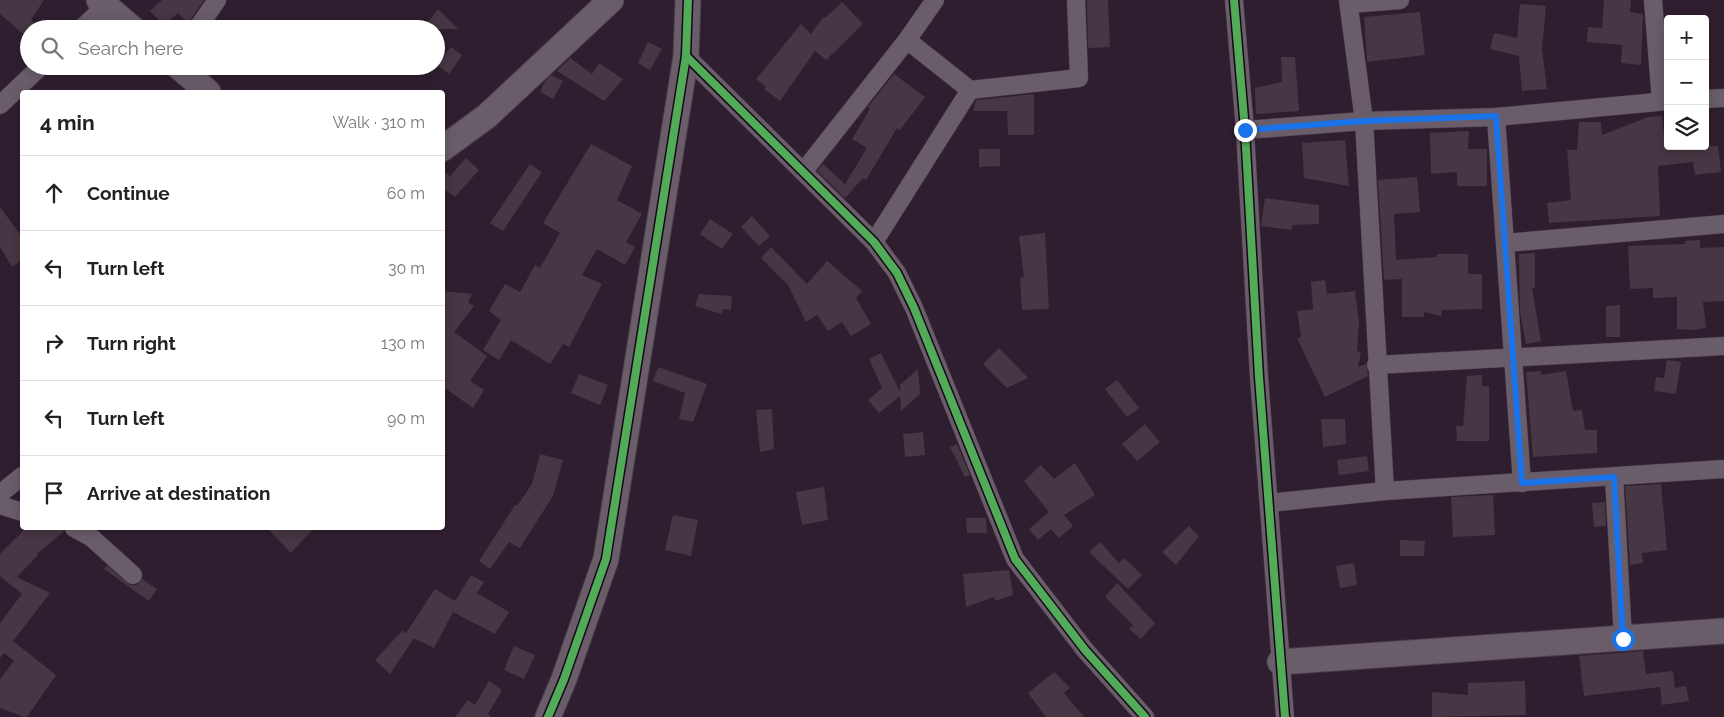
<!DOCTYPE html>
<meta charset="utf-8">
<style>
body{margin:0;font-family:Raleway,sans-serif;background:#f6f6f6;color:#222}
.controls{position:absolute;right:15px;top:15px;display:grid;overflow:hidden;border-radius:5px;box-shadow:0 2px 12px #0003}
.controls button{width:45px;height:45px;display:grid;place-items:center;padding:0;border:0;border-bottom:1px solid #e0e0e0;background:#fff;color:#222;font:25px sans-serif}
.stop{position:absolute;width:15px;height:15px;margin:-11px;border:4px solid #1a73e8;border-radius:50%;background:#fff}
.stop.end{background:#1a73e8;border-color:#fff;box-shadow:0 1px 5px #0008}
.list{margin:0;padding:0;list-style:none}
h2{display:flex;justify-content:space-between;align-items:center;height:65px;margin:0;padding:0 20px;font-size:21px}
h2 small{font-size:16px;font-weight:400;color:#767676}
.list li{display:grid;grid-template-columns:32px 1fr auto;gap:15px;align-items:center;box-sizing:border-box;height:75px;padding:0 20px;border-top:1px solid #e0e0e0}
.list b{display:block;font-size:19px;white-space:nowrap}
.list em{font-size:16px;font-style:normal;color:#767676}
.icon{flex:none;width:28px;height:28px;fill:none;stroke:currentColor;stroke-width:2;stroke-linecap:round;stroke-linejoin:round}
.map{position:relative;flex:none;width:1724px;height:717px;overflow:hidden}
.search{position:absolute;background:#fff;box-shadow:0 2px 12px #0003;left:20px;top:20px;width:425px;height:55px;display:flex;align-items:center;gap:12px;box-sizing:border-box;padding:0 18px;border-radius:28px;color:#767676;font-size:19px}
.panel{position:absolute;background:#fff;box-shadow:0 2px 12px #0003;left:20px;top:90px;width:425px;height:440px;border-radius:5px}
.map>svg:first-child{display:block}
</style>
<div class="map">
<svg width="1724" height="717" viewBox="0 0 1724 717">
<rect width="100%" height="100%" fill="#2f1e2f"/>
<g fill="#473643">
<polygon points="0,0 44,0 31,20 41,29 29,29 29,39 0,14"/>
<polygon points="162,0 204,0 188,23 178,13 164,25 150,11"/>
<polygon points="1087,0 1108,0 1110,47 1088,48"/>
<polygon points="1604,0 1631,0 1630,12 1643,14 1641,65 1621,63 1622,45 1587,42 1588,27 1602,28"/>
<polygon points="842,2 863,24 826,60 815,51 780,101 764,89 766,87 756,79 801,24 811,34 823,17 825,18"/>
<polygon points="1520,4 1546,6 1542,48 1547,89 1522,91 1519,56 1490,49 1494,33 1517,38"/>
<polygon points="438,9 458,29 423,29"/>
<polygon points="1420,12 1425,55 1367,62 1364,17"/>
<polygon points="648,42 662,49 650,70 638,63"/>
<polygon points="451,47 462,55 449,74 437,65"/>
<polygon points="1281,57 1295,57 1299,111 1256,114 1255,88 1282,82"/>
<polygon points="570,58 592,74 599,63 623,79 604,101 557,71"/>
<polygon points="894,74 925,97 900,130 897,128 866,180 863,178 845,198 817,171 823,164 845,184 867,148 852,139 870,109 868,107"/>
<polygon points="551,75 563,81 553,99 540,92 545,81"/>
<polygon points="1034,94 1034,135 1008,135 1007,111 973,111 976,100"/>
<polygon points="1662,116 1665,146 1718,146 1721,172 1695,175 1693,162 1658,166 1660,216 1549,223 1547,203 1571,200 1567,150 1577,150 1579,122 1601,122 1602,135 1648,117"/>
<polygon points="1469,131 1468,149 1487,149 1487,186 1457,186 1457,172 1431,174 1430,133"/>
<polygon points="1345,140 1349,186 1304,178 1302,143"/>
<polygon points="591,144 632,166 617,200 642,214 626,242 635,247 625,265 597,249 582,275 602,284 569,347 563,344 550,364 511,340 499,360 483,350 501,320 489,311 505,284 520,292 535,265 540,268 560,233 543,223"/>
<polygon points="979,149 1000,149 1000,166 979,167"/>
<polygon points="466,158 479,170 455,197 442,188 442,170 450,176"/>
<polygon points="530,164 542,172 503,231 490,223"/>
<polygon points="1417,177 1420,212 1394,214 1396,260 1437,257 1437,254 1468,254 1468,274 1482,274 1482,309 1442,310 1441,316 1424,312 1424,317 1402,317 1402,279 1384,280 1378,180"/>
<polygon points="1265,198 1319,205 1319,224 1292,225 1292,230 1261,226"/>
<polygon points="0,207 22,237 22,260 12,267 0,247"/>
<polygon points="752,216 770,236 759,246 741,227"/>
<polygon points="710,219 733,234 722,249 700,234"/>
<polygon points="1045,233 1049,309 1022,310 1020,278 1024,277 1019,236"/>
<polygon points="1700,240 1700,248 1724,247 1724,301 1703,302 1706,328 1691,330 1677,329 1677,297 1653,298 1653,288 1630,289 1628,246 1685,244 1685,241"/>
<polygon points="771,247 807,284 827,261 862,291 856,298 871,324 851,336 842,322 828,331 817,315 806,322 788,285 761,258"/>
<polygon points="1535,253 1535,288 1532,288 1541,341 1526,344 1520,312 1519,254"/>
<polygon points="1325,280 1327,294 1355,291 1359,322 1357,351 1361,352 1358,367 1366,364 1368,376 1325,397 1297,338 1301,337 1297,311 1313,309 1311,282"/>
<polygon points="442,291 472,294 468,302 474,306 454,332 487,356 470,381 484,390 473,408 442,386"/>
<polygon points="699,294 732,296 731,310 723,309 721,314 695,306"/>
<polygon points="1620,305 1620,337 1606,337 1606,306"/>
<polygon points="999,348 1028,378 1007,388 983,364"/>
<polygon points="881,353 900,392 900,385 918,369 920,394 901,411 900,396 879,413 868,400 882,388 869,359"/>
<polygon points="1667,360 1681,362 1676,394 1654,391 1656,377 1664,378"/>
<polygon points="658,367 707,384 693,422 679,419 685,393 653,381"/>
<polygon points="1541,371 1541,375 1566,371 1573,411 1582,410 1585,430 1597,430 1597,453 1533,457 1526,372"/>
<polygon points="579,374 608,385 600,405 571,393"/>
<polygon points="1482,375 1482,386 1489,386 1489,441 1457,441 1456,426 1463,426 1467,376"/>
<polygon points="1117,380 1139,408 1127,417 1105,389"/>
<polygon points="772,409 774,449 760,452 756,410"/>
<polygon points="1321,419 1345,419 1346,444 1323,447"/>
<polygon points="1145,424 1160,442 1137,461 1122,444"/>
<polygon points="923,432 925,455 905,457 903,434"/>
<polygon points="957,444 970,475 965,477 950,447"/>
<polygon points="540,454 563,460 553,496 520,548 509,542 490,569 479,561 515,505 517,506 532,484"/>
<polygon points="1367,456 1369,471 1339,475 1337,460"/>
<polygon points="1075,463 1095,495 1064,515 1073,526 1059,538 1051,529 1038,540 1029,529 1049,512 1024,481 1041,465 1054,479"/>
<polygon points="1661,484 1667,550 1642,553 1643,563 1630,565 1625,486"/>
<polygon points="824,487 828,520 802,525 796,492"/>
<polygon points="1493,495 1495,535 1453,537 1451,497"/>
<polygon points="1605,502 1606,526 1594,527 1592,503"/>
<polygon points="673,515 698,520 691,556 665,550"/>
<polygon points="966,518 986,518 987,533 967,533"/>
<polygon points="1189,526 1199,536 1176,565 1162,552"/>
<polygon points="26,528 63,528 64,531 37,554 38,555 17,577 50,593 13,641 56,675 27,717 24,717 0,708 0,679 14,661 4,653 0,658 0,623 22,594 0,576 0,554"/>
<polygon points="267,528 314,528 291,553"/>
<polygon points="1400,540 1425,541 1424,556 1400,556"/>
<polygon points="1100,542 1119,563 1124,558 1142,575 1128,589 1089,552"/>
<polygon points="1354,563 1357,585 1340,588 1336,566"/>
<polygon points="107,565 130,585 137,585 142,579 157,589 149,601 104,569"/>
<polygon points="1009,570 1013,595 995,601 994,597 966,607 963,574"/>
<polygon points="471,575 484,582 477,593 509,612 495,634 453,612 434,648 410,636 414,638 390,674 375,660 402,631 406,633 435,589 455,601"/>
<polygon points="1117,583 1155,623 1141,639 1129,629 1133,625 1105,597"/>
<polygon points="514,646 535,655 524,679 504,670"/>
<polygon points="1643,651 1646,674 1673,671 1675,688 1686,686 1689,701 1662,705 1660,687 1584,696 1579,656"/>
<polygon points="1054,672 1070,688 1064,693 1084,717 1046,717 1028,693"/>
<polygon points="489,681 502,690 488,714 491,717 455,717 468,700 475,705"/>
<polygon points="1525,681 1526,715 1432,717 1432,692 1468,695 1468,683"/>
</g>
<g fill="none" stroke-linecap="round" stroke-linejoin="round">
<g stroke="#4a3c4a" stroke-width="19">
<g id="street">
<polyline points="1234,0 1245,130 1259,377 1285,717"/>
<polyline points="1348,0 1364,121 1385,491"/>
<polyline points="1653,0 1661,101"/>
<polyline points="1349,4 1400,0"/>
<polyline points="81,29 106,5"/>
<polyline points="197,29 217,0"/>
<polyline points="907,40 970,90 1079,78 1076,0"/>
<polyline points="686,56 874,242 897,273 914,308 1015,559 1085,650 1145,717"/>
<polyline points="1705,99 1724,98"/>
<polyline points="0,105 41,66"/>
<polyline points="1496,117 1522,483"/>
<polyline points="1245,130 1364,121 1496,117 1668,101"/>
<polyline points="803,172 907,40 935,0"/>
<polyline points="874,242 970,90"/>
<polyline points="1505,243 1724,224"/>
<polyline points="1376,365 1724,346"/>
<polyline points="1614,477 1623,639"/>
<polyline points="0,494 22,476"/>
<polyline points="1269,503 1385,491 1724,469"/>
<polyline points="0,505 22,512"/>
<polyline points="74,528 92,538 133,575"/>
</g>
</g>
<g stroke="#4a3c4a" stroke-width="27">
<g id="secondary">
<polyline points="99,0 133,29"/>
<polyline points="178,66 208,92"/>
<polyline points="442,149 487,116 611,0"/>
<polyline points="1280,662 1724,631"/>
<polyline points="548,717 564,679 606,559 686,56 688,0"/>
</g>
</g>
<use href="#street" stroke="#6a5d6a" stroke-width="18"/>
<use href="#secondary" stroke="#6a5d6a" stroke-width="25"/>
<g stroke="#160816" stroke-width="11">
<g id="cycleway">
<polyline points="1234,0 1245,130 1259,377 1285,717"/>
<polyline points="686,56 874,242 897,273 914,308 1015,559 1085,650 1145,717"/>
<polyline points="548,717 564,679 606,559 686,56 688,0"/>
</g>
</g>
<use href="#cycleway" stroke="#51ab58" stroke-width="8"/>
</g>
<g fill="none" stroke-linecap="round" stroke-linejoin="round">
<polyline stroke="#1a73e8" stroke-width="6" points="1245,130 1364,121 1496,116 1522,483 1614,477 1623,639"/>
</g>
</svg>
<div class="controls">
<button>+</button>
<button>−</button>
<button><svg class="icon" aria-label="layers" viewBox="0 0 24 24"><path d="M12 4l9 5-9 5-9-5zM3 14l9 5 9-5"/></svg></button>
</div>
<div class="stop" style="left:1623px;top:639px"></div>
<div class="stop end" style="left:1245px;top:130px"></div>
<div class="search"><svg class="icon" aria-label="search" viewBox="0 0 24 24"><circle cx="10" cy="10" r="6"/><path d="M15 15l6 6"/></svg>Search here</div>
<section class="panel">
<h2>4 min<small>Walk · 310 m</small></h2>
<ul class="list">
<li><svg class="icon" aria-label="ahead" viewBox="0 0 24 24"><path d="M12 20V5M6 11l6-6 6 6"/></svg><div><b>Continue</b></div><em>60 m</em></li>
<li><svg class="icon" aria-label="left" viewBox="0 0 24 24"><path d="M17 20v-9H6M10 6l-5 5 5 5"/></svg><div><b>Turn left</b></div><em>30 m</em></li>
<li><svg class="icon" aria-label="right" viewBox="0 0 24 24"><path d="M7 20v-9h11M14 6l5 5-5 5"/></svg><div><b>Turn right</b></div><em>130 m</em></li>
<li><svg class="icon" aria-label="left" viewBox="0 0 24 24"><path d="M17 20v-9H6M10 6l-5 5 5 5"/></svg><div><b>Turn left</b></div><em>90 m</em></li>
<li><svg class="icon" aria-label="arrive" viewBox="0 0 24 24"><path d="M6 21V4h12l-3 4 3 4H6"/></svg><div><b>Arrive at destination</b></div></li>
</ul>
</section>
</div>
